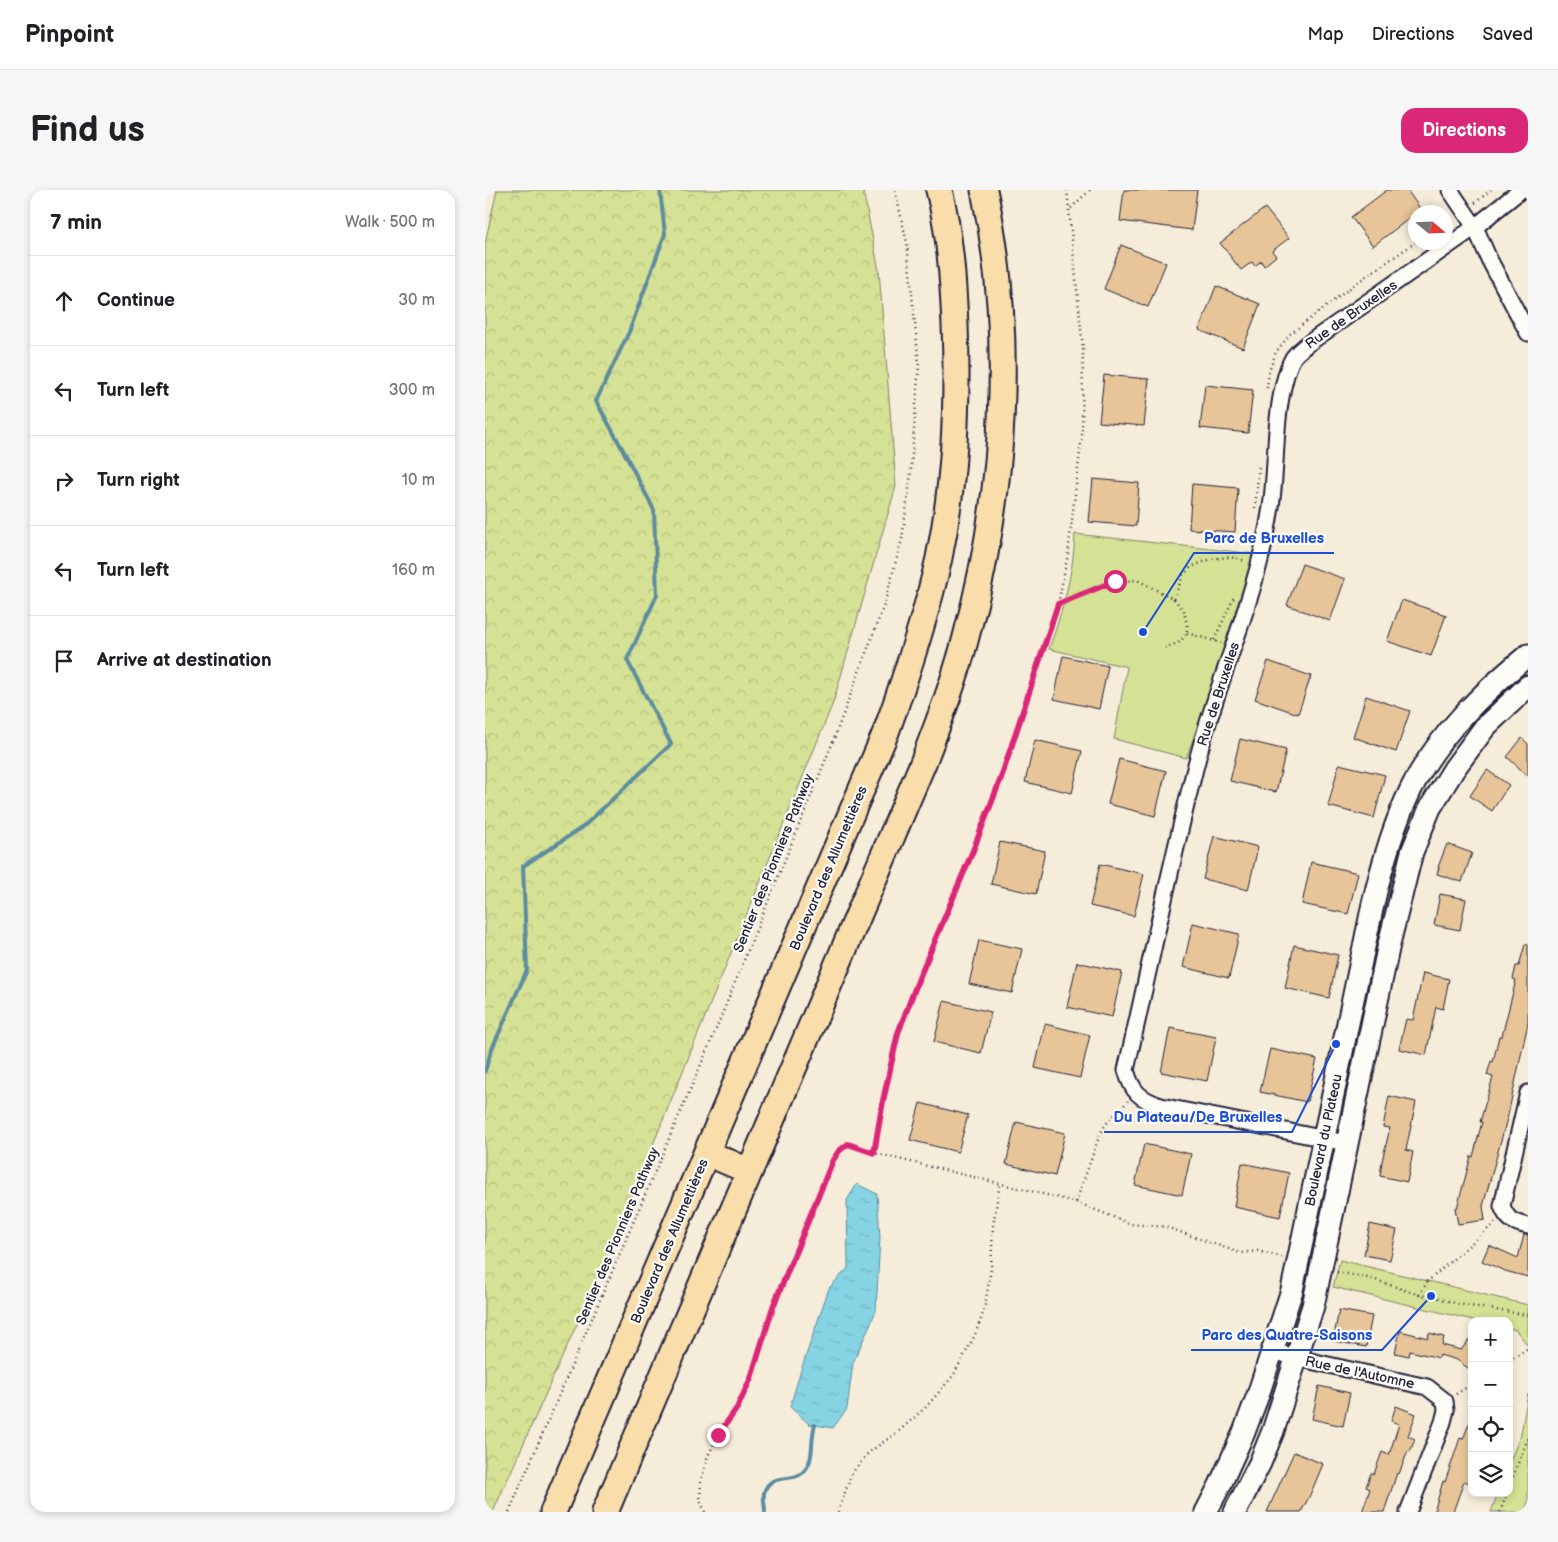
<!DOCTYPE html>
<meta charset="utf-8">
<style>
body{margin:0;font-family:"Balsamiq Sans",sans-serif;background:#f6f6f6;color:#202124}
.controls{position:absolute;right:15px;bottom:15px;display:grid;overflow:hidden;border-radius:10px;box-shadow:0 2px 8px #0003}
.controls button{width:45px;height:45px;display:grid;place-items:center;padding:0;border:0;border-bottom:1px solid #e0e0e0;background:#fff;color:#202124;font:25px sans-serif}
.compass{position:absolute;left:923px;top:15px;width:45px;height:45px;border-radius:50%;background:#fff;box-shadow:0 2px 8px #0003;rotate:109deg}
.stop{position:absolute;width:15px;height:15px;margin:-11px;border:4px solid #db2777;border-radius:50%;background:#fff}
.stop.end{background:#db2777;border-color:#fff;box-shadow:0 1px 5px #0008}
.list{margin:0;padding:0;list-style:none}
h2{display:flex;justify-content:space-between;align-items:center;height:65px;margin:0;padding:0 20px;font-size:21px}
h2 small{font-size:16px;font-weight:400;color:#757577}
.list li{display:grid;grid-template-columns:32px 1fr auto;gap:15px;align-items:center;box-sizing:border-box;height:90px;padding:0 20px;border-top:1px solid #e0e0e0}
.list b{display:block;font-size:19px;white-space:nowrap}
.list em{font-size:16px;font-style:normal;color:#757577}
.icon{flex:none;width:28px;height:28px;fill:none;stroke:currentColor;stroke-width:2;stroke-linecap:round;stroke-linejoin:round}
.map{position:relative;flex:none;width:1043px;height:1322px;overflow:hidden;border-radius:15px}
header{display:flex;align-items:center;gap:30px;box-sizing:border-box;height:70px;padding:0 25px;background:#fff;border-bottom:1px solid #e0e0e0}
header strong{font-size:24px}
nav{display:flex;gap:28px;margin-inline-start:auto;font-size:18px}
.intro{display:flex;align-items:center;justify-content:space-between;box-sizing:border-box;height:120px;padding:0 30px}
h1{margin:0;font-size:35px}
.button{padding:12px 22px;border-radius:15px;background:#db2777;color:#fff;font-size:18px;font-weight:700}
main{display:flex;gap:30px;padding:0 30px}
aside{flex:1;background:#fff;border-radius:15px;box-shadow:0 2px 8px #0003}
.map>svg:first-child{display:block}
</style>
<header>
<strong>Pinpoint</strong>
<nav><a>Map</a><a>Directions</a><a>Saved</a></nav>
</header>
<div class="intro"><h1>Find us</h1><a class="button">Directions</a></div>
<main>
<aside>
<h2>7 min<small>Walk · 500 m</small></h2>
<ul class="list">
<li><svg class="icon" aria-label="ahead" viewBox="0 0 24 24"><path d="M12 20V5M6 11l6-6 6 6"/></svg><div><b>Continue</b></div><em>30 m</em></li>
<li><svg class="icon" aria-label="left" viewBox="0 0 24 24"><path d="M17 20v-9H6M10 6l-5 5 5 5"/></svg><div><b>Turn left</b></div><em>300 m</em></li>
<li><svg class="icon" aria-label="right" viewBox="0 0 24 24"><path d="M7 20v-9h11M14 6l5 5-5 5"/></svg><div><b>Turn right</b></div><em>10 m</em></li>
<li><svg class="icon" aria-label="left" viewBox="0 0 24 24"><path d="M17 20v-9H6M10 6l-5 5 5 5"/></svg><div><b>Turn left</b></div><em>160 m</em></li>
<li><svg class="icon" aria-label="arrive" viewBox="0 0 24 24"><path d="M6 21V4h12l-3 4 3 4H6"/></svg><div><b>Arrive at destination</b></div></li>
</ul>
</aside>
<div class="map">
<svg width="1043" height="1322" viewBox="0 0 1043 1322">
<defs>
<pattern id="forest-crowns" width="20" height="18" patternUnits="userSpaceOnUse" patternTransform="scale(1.25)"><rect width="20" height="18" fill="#d5e194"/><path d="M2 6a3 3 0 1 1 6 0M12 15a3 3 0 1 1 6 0" fill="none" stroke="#b7c180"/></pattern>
<pattern id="water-ripples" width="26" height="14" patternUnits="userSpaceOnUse" patternTransform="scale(1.25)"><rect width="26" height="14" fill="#85d3e3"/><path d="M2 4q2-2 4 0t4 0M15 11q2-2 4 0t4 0" fill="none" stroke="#73b5c4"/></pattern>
</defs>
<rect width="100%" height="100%" fill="#f6ecda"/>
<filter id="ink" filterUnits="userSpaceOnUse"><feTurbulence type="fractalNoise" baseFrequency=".02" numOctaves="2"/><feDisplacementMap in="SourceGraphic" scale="10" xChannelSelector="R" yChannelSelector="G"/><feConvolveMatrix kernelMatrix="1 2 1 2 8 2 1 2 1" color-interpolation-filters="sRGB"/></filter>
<g filter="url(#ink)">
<g fill="#d5e194" stroke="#7c8268">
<path d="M590 344 771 364 729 493 701 568 629 549 642 477 564 459C578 419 588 386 590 344Z"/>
<polygon points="855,1070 1043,1115 1043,1156 1031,1140 1024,1138 1024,1131 992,1131 848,1097"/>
<polygon points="1043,1204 1043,1313 1039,1322 1006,1322 1013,1303 1024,1303 1024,1274 1036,1244"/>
</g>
<polygon fill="url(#forest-crowns)" stroke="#7c8268" points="12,0 378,0 394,81 411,296 348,513 125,1060 8,1322 0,1322 0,53"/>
<polygon fill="url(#water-ripples)" stroke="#5d8ca0" points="372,994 392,1004 395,1047 391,1121 368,1173 362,1219 348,1238 324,1234 305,1217 315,1183 344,1098 363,1078 362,1010"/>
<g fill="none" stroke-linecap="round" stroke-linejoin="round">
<g stroke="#5d8ca0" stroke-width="4">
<polyline points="0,881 6,861 42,780 38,676 98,637 186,554 142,470 172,405 169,320 138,260 111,211 144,142 180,44 175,0"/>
<path d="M280 1322C280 1316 278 1309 279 1303 285 1280 309 1295 320 1280 330 1268 325 1249 330 1235"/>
</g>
</g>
<g fill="#e7c598" stroke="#22223b">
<polygon points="639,0 712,0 707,40 635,31"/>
<polygon points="902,0 922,0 936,20 930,22 930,24 888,56 866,27"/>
<polygon points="780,18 804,48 787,61 791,66 779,76 776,71 770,76 767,72 756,80 735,53"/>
<polygon points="636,55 681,73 663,117 619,99"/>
<polygon points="731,96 775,114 758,158 714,140"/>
<polygon points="619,185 664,189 659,236 614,232"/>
<polygon points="720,195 768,200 763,243 715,238"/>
<polygon points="608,289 654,293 651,336 604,332"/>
<polygon points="707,294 753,298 750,342 704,339"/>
<polygon points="817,374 860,389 845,431 802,415"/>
<polygon points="917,410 961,425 946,466 902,451"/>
<polygon points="578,466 623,476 614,519 569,509"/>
<polygon points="783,471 826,486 813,524 770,509"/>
<polygon points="881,506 925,521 911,562 868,547"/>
<polygon points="1037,548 1043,554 1043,586 1022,567"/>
<polygon points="755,549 801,560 791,602 745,591"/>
<polygon points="550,550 597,561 587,603 540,592"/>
<polygon points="634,569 681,581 670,626 623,614"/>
<polygon points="854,574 900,585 889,628 843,616"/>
<polygon points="1002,580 1024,595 1007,621 985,606"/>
<polygon points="729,646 773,657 763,700 718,689"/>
<polygon points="515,652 560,661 551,704 506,694"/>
<polygon points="962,654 987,663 977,692 952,684 954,677 953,677"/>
<polygon points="826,672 873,683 863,724 817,714"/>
<polygon points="615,674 659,684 649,726 605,716"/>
<polygon points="955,704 981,709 975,740 949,735"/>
<polygon points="708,733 754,744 744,788 698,777"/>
<polygon points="494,750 537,759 527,803 484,794"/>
<polygon points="1040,754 1043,755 1043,833 1023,925 998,1016 1000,1030 973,1034 970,1018 972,1018 986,966 988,967 997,932 995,932 1008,887 1002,885 1006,871 1008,872 1014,846 1017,846 1031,790 1028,789 1031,776 1034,776"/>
<polygon points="809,755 853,765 844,808 800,798"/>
<polygon points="592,772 637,782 627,827 582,817"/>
<polygon points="938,783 964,789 958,819 951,817 941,865 914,859 921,829 928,830"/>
<polygon points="459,811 506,822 496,863 449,852"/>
<polygon points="560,834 605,845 595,888 550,878"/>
<polygon points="685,838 731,847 722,891 676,882"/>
<polygon points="785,859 832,869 822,912 775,902"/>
<polygon points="904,906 931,912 921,960 928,962 922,992 895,986 897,971 905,938 898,937"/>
<polygon points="435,913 483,925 473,962 425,950"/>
<polygon points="531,932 580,943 570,986 521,974"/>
<polygon points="659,954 706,964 697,1005 650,995"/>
<polygon points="757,973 804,983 795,1027 749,1017"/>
<polygon points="885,1034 912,1040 905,1070 879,1065"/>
<polygon points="1039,1045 1043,1045 1043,1087 1020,1081 997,1071 1004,1055 1033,1068"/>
<polygon points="854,1120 887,1126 881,1157 848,1151"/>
<polygon points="915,1141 943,1148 944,1143 959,1147 957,1155 976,1160 987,1146 987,1181 972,1170 955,1165 954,1168 925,1161 924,1166 910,1163"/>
<polygon points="834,1196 865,1203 858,1236 827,1229"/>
<polygon points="911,1216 931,1224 923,1246 930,1249 925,1262 923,1261 914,1284 912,1283 899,1322 877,1322 885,1299 881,1297 886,1283 889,1284 897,1262 904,1265 914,1234 906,1231"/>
<polygon points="986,1229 987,1294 979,1291 968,1322 949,1322 958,1291 960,1292 975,1248 978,1249"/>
<polygon points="809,1262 838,1274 825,1305 816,1322 782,1322"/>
</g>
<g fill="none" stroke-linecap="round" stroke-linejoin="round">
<g stroke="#22223b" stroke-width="19">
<g id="minor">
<polyline points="965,0 990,37 1004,69 1043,143"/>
<path d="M1043 903 1017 1016C1022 1030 1029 1033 1043 1036"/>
<path d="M861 953 676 916C655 909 647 902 641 880 665 776 686 671 713 567 735 483 773 404 786 317 792 276 789 233 799 193 801 185 803 176 808 168 811 163 817 159 821 155L990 37 1036 0"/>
<polyline points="788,1161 812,1168 942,1197 960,1211 961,1220 958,1232 923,1322"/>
</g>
</g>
<g stroke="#22223b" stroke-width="25">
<g id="secondary">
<path d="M721 1322 735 1295 759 1242 773 1205 807 1100 888 714C897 675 908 636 926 599 953 545 998 502 1043 465"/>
<polyline points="750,1322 775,1273 788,1241 828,1116 904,754 927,662 945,618 969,579 1000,537 1043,496"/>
</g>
</g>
<g stroke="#22223b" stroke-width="29">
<g id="trunk">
<polyline points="222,963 264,981"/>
<path d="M68 1322 401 542C422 484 441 427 454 368 470 292 473 212 470 135 468 90 465 44 454 0"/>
<path d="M120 1322 438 573C454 531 470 490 481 447 520 304 530 146 499 0"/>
</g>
</g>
<g stroke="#22223b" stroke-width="2.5" stroke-dasharray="1 4" stroke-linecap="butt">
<polyline points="582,0 598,159 597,244 583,364 573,414 516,588 487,663 435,788 413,843 398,911 389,963 591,1012 646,1034 681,1037 755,1063 773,1061 797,1067"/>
<polyline points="990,13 1006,0"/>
<polyline points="586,18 605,0"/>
<polyline points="961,32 968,27"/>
<polyline points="782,198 784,182 791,162 805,144 877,89 931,52"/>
<polyline points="770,318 774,276"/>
<polyline points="689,409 698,385 706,377 726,369 745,367 761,371"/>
<polyline points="573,414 630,391 652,390 689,409 699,421 702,435 702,443 695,452 680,458"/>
<polyline points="702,443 736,453"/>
<polyline points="729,450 749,407"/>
<polyline points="591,1012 614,947 620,935 643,911"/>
<polyline points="852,1082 888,1089 934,1105 954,1108 973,1114 1043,1125"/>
<polyline points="934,1105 943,1091 1011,1032"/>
<polyline points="1024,1170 1043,1158"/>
<polyline points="971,1204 987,1194"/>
<polyline points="1024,1296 1043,1248"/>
<polyline points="24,1322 229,844 347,554 399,415 417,349 425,291 434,175 422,53 410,0"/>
<polyline points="220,1322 215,1310 216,1291 223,1266 233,1245 252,1218 266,1188 288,1117 348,970 354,961 363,954 389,963"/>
<polyline points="353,1322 367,1283 383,1263 414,1241 441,1217 468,1186 489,1147 499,1121 506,1079 508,1036 515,993"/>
<polyline points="1015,1322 1022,1303"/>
</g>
<use href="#minor" stroke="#fdfcf7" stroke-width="15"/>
<use href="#secondary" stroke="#fdfcf7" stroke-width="21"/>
<use href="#trunk" stroke="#f9deab" stroke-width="25"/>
</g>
</g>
<g fill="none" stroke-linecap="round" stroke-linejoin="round" filter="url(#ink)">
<polyline stroke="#db2777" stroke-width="6" points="233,1245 252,1218 266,1188 288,1117 348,970 354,961 363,954 389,963 398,911 413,843 434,788 487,663 516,588 573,414 630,391"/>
</g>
<g text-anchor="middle" stroke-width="4.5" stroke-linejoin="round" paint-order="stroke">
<g font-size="14" fill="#22223b" stroke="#fdfcf7">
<text transform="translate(866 124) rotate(-35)" y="5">Rue de Bruxelles</text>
<text transform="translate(733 504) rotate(-72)" y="5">Rue de Bruxelles</text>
<text transform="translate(288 673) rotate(-68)" y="5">Sentier des Pionniers Pathway</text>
<text transform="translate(343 678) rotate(-67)" y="5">Boulevard des Allumettières</text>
<text transform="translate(838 950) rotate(-78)" y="5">Boulevard du Plateau</text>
<text transform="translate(132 1046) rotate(-67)" y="5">Sentier des Pionniers Pathway</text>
<text transform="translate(184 1051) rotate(-67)" y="5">Boulevard des Allumettières</text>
<text transform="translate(875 1182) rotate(12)" y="5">Rue de l'Automne</text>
</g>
</g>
<path fill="none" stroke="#1d4ed8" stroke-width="2" d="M658 442L709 363H849M851 854L807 942H619M946 1106L897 1160H706"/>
<g fill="#1d4ed8" stroke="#fdfcf7" stroke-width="2">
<circle cx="658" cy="442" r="5"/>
<circle cx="851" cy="854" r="5"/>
<circle cx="946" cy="1106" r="5"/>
</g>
<g font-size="15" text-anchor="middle" font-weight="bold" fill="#1d4ed8" stroke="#fdfcf7" stroke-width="4.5" stroke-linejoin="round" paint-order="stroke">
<text x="779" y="353">Parc de Bruxelles</text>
<text x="713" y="932">Du Plateau/De Bruxelles</text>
<text x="802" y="1150">Parc des Quatre-Saisons</text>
</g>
</svg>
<div class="controls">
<button>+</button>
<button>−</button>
<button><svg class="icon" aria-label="locate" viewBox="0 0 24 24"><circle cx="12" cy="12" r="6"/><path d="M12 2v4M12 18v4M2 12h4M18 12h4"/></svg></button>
<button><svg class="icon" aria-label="layers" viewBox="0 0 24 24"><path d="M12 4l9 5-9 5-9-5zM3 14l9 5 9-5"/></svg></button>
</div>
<svg class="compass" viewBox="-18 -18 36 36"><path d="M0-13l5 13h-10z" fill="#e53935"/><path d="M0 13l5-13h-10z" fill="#757577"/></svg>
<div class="stop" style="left:630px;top:391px"></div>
<div class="stop end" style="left:233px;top:1245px"></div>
</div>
</main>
